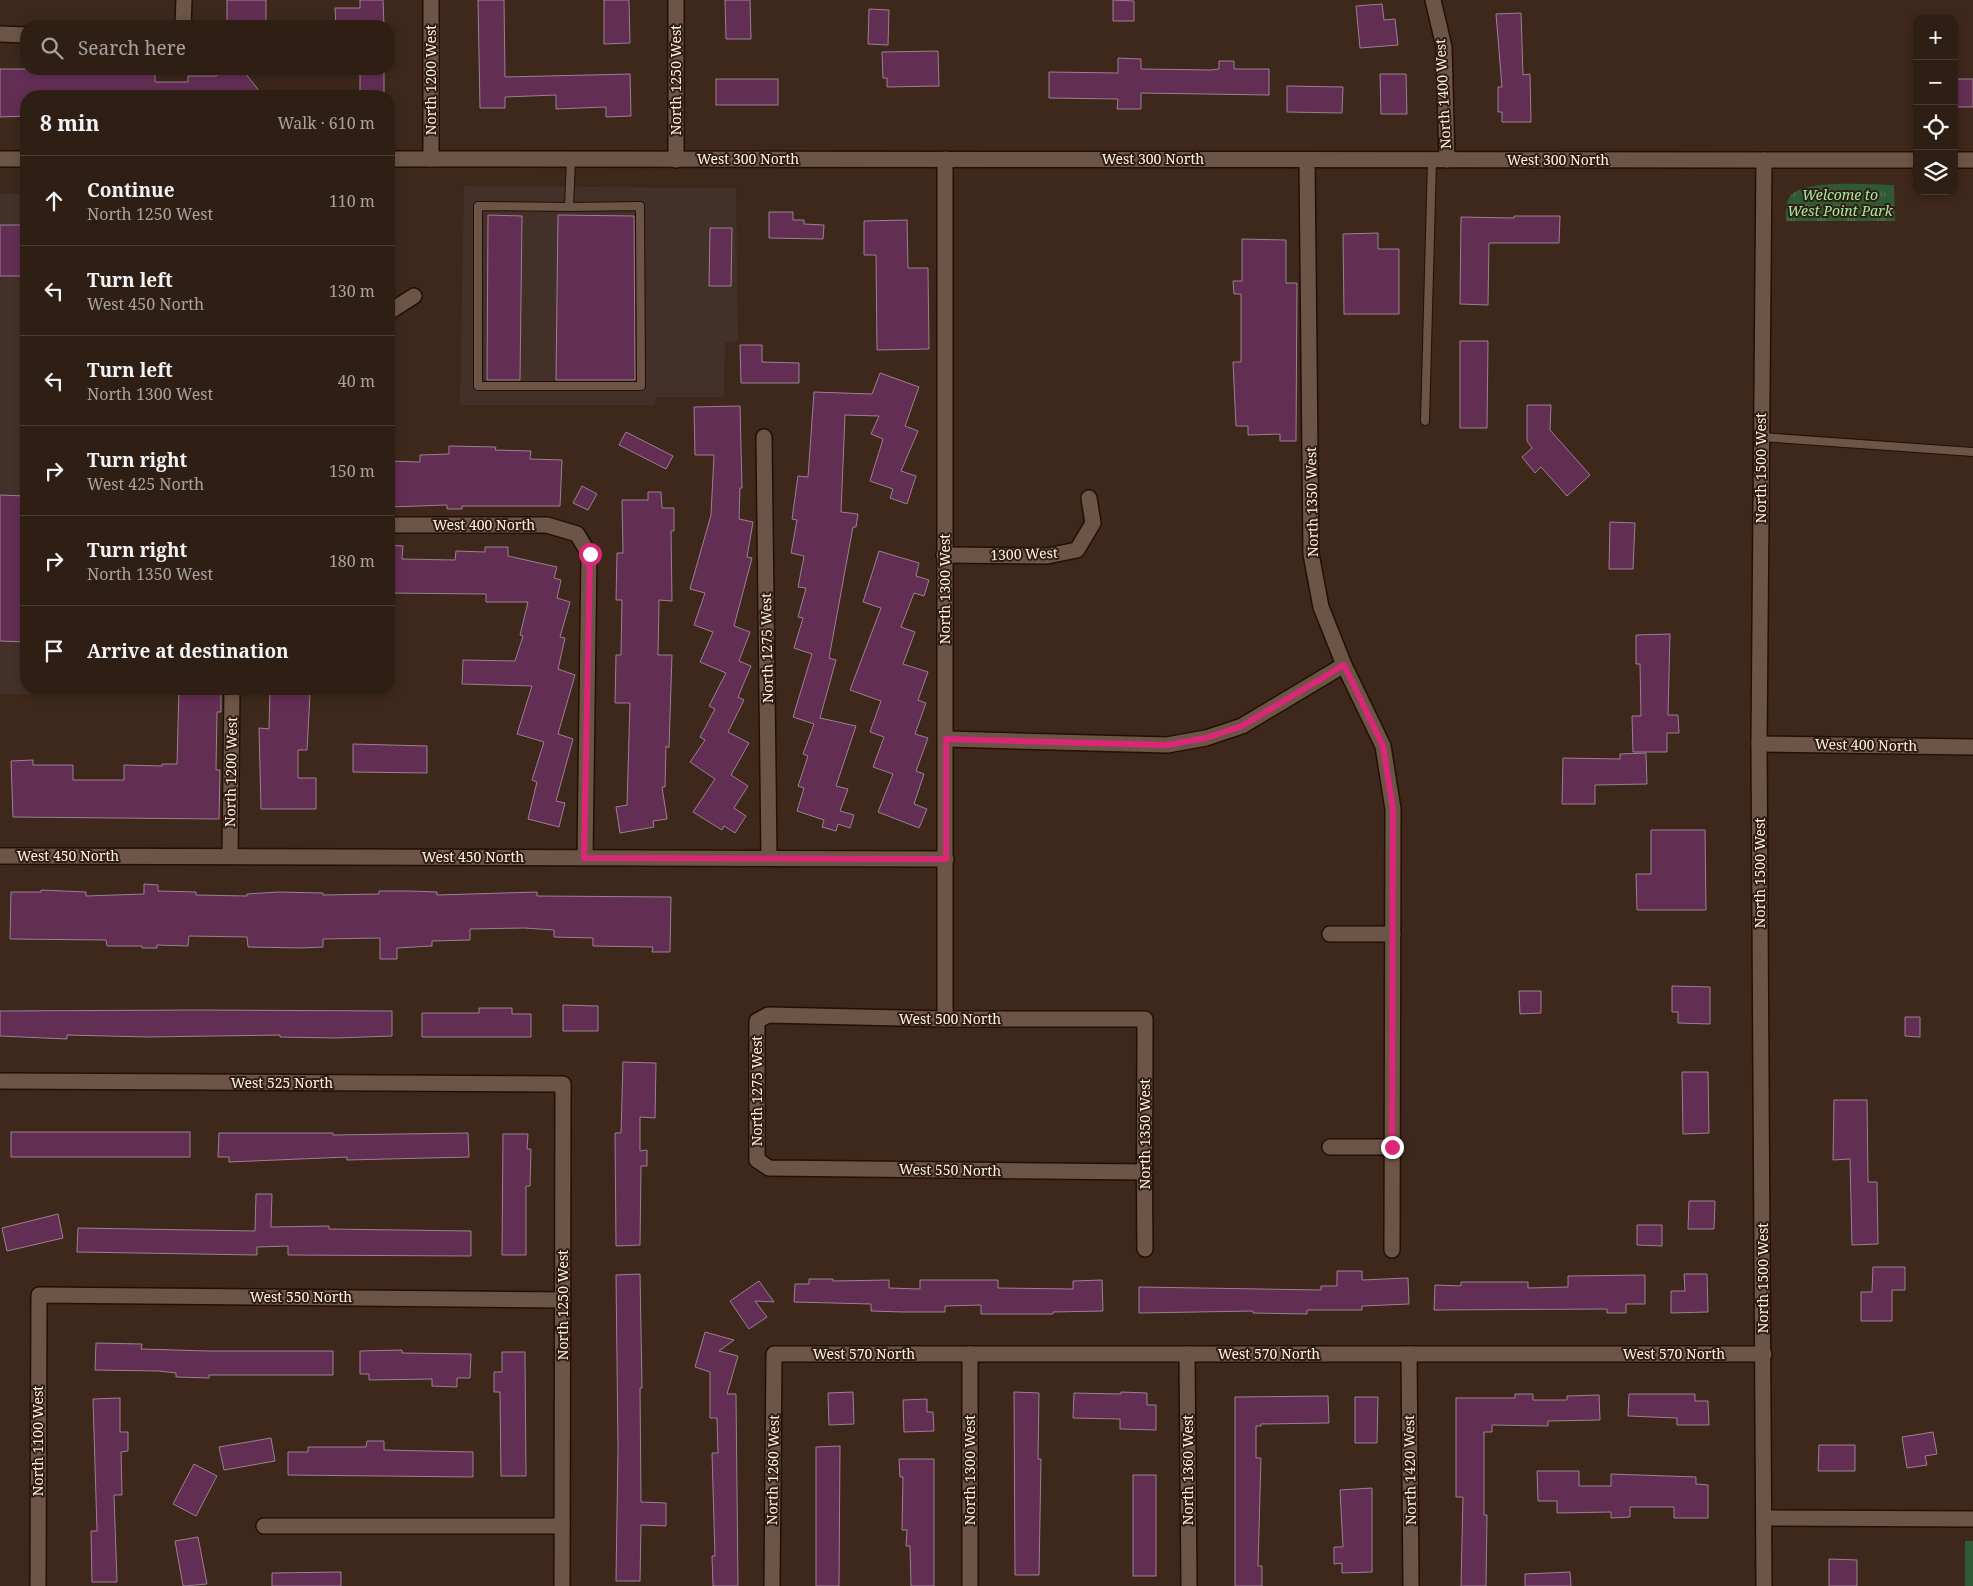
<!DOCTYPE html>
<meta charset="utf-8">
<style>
body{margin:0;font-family:"Noto Serif",serif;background:#3a2b22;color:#f1f3f6}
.controls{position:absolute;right:15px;top:15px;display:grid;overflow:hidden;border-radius:10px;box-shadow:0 2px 8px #0003}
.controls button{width:45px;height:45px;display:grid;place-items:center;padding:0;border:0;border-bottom:1px solid #493c34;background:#2e1e14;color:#f1f3f6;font:25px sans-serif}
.stop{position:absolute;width:15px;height:15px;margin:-11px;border:4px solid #db2777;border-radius:50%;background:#fff}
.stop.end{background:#db2777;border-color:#fff;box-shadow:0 1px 5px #0008}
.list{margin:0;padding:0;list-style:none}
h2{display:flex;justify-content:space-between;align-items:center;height:65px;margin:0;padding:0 20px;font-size:21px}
h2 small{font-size:16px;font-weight:400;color:#a7a2a0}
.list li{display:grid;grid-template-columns:32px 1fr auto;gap:15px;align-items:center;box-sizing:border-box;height:90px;padding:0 20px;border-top:1px solid #493c34}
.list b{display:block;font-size:19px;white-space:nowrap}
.list p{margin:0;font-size:16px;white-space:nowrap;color:#a7a2a0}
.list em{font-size:16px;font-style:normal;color:#a7a2a0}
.icon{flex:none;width:28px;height:28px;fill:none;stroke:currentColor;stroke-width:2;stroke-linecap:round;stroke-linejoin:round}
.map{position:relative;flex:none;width:1973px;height:1586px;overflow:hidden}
.search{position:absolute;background:#2e1e14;box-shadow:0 2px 8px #0003;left:20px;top:20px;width:375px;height:55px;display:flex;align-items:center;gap:12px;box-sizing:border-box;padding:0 18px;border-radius:20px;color:#a7a2a0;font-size:19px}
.panel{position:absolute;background:#2e1e14;box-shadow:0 2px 8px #0003;left:20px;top:90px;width:375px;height:605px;border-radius:20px}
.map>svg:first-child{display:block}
</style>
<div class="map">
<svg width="1973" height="1586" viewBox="0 0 1973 1586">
<defs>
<pattern id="grass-tufts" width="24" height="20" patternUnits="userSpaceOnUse" patternTransform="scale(1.25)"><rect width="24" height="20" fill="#305a35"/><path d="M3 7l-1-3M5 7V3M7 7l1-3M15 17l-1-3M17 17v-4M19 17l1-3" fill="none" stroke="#4f7252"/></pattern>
</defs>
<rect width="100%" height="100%" fill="#3d281b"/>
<g fill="#433029">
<polygon points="464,186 736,188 738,341 725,342 724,397 656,397 655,405 460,405"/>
<polygon points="0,194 26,194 26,689 100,689 100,694 0,694"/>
</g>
<path fill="url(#grass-tufts)" d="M1894 185 1895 221H1786C1786 214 1785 205 1789 198 1800 178 1872 185 1894 185Z"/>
<rect fill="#305a35" x="1965" y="1541" width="8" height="45"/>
<g fill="#632e54" stroke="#9a8091">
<rect x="227" y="0" width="39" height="26"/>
<polygon points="360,0 383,0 384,26 336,26 335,8 360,8"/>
<polygon points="478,0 504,0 505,77 630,74 631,116 606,117 606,107 556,109 556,95 505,97 505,108 480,108"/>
<polygon points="604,0 629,0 630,43 604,44"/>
<polygon points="725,0 750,0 751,39 726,39"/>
<polygon points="1113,0 1134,1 1134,21 1113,21"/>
<polygon points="1382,4 1384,20 1395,19 1398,45 1360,48 1356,6"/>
<polygon points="869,9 889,10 888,45 868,44"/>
<polygon points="1521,13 1523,75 1530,74 1531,122 1502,122 1502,112 1498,112 1498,87 1502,87 1496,14"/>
<polygon points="938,51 939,86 887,87 887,78 883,78 882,52"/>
<polygon points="1118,58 1141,59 1141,69 1211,70 1219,69 1219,61 1234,61 1234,69 1269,69 1269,95 1141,93 1141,109 1117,109 1118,99 1049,98 1049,72 1118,73"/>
<polygon points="0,69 144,69 144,74 155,74 155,82 188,82 188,76 216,76 226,69 242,69 263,96 26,96 26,116 0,117"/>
<rect x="360" y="69" width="24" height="27"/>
<polygon points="1380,74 1406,74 1407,114 1381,114"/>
<rect x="716" y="79" width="62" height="26"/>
<rect x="1954" y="79" width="19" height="28"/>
<polygon points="1287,86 1343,87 1342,113 1287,112"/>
<polygon points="769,212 793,212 793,220 804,220 804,224 824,225 823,239 769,238"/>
<polygon points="488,215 522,216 520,380 487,380"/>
<polygon points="558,215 634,216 635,380 556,380"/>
<polygon points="1514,216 1560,216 1559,243 1489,243 1488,305 1460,304 1461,217 1514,218"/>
<polygon points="907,220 908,268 928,268 929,349 877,350 876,255 864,255 864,221"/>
<rect x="0" y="225" width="25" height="51"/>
<polygon points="710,228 732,228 731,286 709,286"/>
<polygon points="1378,233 1378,249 1399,249 1399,314 1344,314 1343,234"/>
<polygon points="1242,239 1286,240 1286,283 1297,283 1296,441 1280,441 1280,434 1248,435 1248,426 1236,426 1233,362 1241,362 1241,294 1234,294 1233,281 1242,281"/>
<polygon points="1460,341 1488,341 1487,428 1460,428"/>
<polygon points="740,345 762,345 762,362 799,363 799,383 741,383"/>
<polygon points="880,373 919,387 905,426 918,431 901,471 916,476 907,504 890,498 893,489 870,481 883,439 871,434 879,416 845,415 841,512 858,514 856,527 853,527 829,658 836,660 820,718 856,726 836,786 848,789 840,811 854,815 850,828 838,824 836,831 822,827 824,820 797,811 804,788 798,786 808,756 803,754 814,724 793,717 812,654 794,648 803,618 798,617 806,588 798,587 804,556 791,553 797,520 792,519 798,476 808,477 814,392 872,394"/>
<polygon points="1527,405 1551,405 1550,430 1590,475 1567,496 1541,467 1535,473 1522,457 1532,448 1527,441"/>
<polygon points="740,406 742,488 740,488 739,519 753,522 747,557 752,558 734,626 750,632 739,661 751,666 738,697 744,700 728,732 749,743 731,775 748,786 734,808 746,816 735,833 724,826 722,830 693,812 715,779 690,762 705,740 700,737 715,709 709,706 726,673 700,662 713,632 694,625 705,593 690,589 711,515 714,455 695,455 694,407"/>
<polygon points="626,432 673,456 666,469 619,445"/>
<polygon points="449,446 496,447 495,450 531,451 530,459 562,460 560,506 462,506 462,509 447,509 447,505 389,507 389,461 420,462 420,455 449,454"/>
<polygon points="582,486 597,494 588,510 573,503"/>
<polygon points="648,492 661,492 662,508 674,508 674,531 671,531 672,601 659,600 658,655 672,655 669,748 666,746 665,787 662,787 667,819 653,821 654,827 620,833 616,807 627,805 630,703 615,703 616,655 621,655 622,600 616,600 617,553 623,553 622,500 648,500"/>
<polygon points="0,495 26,496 26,642 0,641"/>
<polygon points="1610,522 1635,523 1633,569 1609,569"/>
<polygon points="389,545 403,546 402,559 455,560 456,551 485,552 485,547 508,547 508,556 557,567 554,578 561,580 557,598 570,602 560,637 565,638 558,669 575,675 558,734 573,739 556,801 565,803 559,827 528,819 537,782 532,780 544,742 517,734 532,686 462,684 463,660 515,661 523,636 520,635 528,602 486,602 486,594 389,593"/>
<polygon points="879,551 919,563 916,576 929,580 924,596 914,593 901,627 915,632 903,664 928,672 918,700 926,703 915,734 928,738 916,771 924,774 914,804 927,809 919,828 878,812 893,774 873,767 884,737 870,732 881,701 850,690 881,608 863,602"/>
<polygon points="1670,634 1668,715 1678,715 1679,733 1667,733 1667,752 1633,752 1632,716 1641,716 1640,664 1636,664 1636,635"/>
<polygon points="179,689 221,689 221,712 217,712 216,770 220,770 219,819 13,817 11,761 33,760 33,765 73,765 73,780 124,780 124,765 162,766 162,764 177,764"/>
<polygon points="270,689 288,689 288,694 310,694 307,750 298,750 298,778 316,778 316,809 261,809 259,728 269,729"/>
<polygon points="353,744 427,746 427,773 353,772"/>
<polygon points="1646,753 1647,784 1595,785 1595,804 1562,804 1563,758 1620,759 1620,754"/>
<polygon points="1651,830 1705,830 1706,910 1637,910 1636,874 1651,874"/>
<polygon points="144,884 158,885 158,891 196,892 196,895 247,896 247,894 278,892 323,893 323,895 379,894 379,891 410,891 437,892 437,895 537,892 537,896 671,897 670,952 652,952 653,947 593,946 593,938 554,937 554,930 524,928 470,929 470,940 432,941 432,946 397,948 397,959 380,959 380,938 323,939 323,947 301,948 248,947 247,937 189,936 188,946 157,945 157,948 142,948 142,946 107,946 106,940 10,939 11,892 41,892 41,890 86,892 86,896 144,894"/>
<polygon points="1672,986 1710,987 1710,1024 1678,1023 1678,1012 1672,1012"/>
<polygon points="1519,991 1541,991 1541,1013 1520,1014"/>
<polygon points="563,1005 598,1006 598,1031 563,1031"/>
<polygon points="479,1008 512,1008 512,1014 531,1014 531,1037 422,1037 422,1013 479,1013"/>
<polygon points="197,1010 392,1011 392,1036 336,1038 280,1037 280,1035 148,1037 67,1035 67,1039 0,1036 0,1011"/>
<polygon points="1905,1017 1920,1017 1920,1037 1905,1036"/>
<polygon points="623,1062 656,1063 655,1118 640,1117 640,1151 647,1150 647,1166 641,1166 640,1245 616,1246 615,1133 621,1133"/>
<polygon points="1682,1072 1708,1072 1709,1133 1683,1134"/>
<polygon points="1834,1100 1867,1100 1868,1182 1877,1182 1878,1244 1852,1245 1850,1159 1833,1160"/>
<rect x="11" y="1132" width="179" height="25"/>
<polygon points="219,1133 333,1133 333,1135 468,1133 469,1157 347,1160 347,1157 229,1162 229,1157 218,1157"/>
<polygon points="503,1134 528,1134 527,1149 531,1149 530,1186 526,1186 526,1255 502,1255"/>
<polygon points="256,1194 272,1194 271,1227 329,1226 329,1229 471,1231 471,1256 288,1255 288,1246 257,1247 257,1255 77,1252 78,1228 255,1231"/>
<polygon points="1689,1201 1715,1201 1714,1229 1688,1229"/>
<polygon points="58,1214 63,1238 7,1251 2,1228"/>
<polygon points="1637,1225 1662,1225 1662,1246 1637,1245"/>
<polygon points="1873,1267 1905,1267 1905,1290 1892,1290 1892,1321 1861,1321 1861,1292 1872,1292"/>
<polygon points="1337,1271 1362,1271 1362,1280 1408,1278 1409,1304 1362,1306 1362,1310 1307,1310 1307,1314 1253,1313 1253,1311 1139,1313 1139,1287 1321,1290 1321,1286 1337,1286"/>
<polygon points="640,1274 642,1388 640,1388 641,1502 666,1503 666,1526 641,1525 640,1581 616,1581 618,1448 616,1275"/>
<polygon points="1684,1274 1707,1274 1708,1312 1671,1313 1671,1291 1685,1291"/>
<polygon points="1645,1275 1645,1304 1626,1304 1626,1313 1607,1313 1607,1309 1434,1310 1435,1285 1461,1286 1461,1282 1528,1282 1528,1288 1568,1287 1568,1276"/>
<polygon points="809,1279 833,1279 833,1281 889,1280 889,1288 920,1289 920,1280 998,1280 998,1288 1073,1289 1073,1281 1102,1280 1103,1311 1053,1312 1053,1314 981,1314 981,1305 945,1306 945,1312 903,1312 871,1311 871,1304 794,1302 795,1284 809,1284"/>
<polygon points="759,1281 774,1302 755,1301 767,1317 749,1329 730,1301"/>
<polygon points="705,1332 734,1340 719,1351 738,1356 727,1394 736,1394 738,1586 713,1586 712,1556 715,1556 712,1453 718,1453 717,1418 710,1418 710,1372 695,1367"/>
<polygon points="96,1343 142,1344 141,1349 209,1351 333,1351 333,1375 209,1375 209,1378 176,1377 176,1373 159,1371 95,1370"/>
<polygon points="402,1350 402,1353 471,1354 470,1378 457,1378 457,1387 432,1386 432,1379 369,1380 369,1374 360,1374 360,1351"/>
<polygon points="502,1352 525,1352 526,1476 501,1476 500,1392 494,1392 494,1372 502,1372"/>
<polygon points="853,1392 854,1424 829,1425 828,1393"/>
<polygon points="1014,1392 1039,1393 1038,1459 1041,1459 1039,1575 1015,1575"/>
<polygon points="1121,1392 1147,1393 1147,1405 1156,1405 1156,1430 1120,1429 1120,1419 1073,1418 1074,1393 1121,1394"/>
<polygon points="1515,1394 1533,1394 1533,1400 1567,1400 1567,1396 1599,1395 1600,1420 1548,1421 1548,1426 1492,1425 1492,1432 1484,1432 1484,1515 1487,1515 1486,1586 1461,1586 1463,1497 1456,1497 1456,1398 1515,1398"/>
<polygon points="1629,1394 1695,1394 1695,1401 1708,1401 1709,1425 1677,1425 1677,1418 1628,1416"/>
<polygon points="1328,1396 1329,1423 1261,1424 1261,1426 1256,1426 1256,1458 1261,1458 1258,1566 1262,1566 1262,1586 1235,1586 1235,1397"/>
<polygon points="1355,1397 1378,1397 1377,1443 1355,1443"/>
<polygon points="120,1398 120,1432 128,1432 128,1451 121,1452 122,1495 114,1495 117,1582 92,1582 91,1531 97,1531 93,1399"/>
<polygon points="927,1399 927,1412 933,1412 934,1431 904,1432 903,1400"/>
<polygon points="1933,1432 1937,1454 1925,1456 1927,1465 1907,1468 1902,1437"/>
<polygon points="271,1438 275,1461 224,1470 219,1447"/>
<polygon points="367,1441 384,1441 384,1450 473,1452 473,1477 288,1475 288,1452 308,1452 308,1447 366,1447"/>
<polygon points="1819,1445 1855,1445 1855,1471 1818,1471"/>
<polygon points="840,1446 839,1586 816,1586 816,1447"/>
<polygon points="899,1459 934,1459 934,1586 911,1586 910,1546 906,1546 907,1530 902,1530 903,1477 900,1477"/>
<polygon points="194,1464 217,1476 196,1516 173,1504"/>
<polygon points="1537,1471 1579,1471 1579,1486 1611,1486 1611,1474 1696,1477 1696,1484 1708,1485 1708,1518 1674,1518 1674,1507 1630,1507 1630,1517 1611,1518 1611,1512 1557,1513 1557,1501 1538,1501"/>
<rect x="1133" y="1475" width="23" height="101"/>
<polygon points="1372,1488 1372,1572 1342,1573 1342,1563 1334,1564 1334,1547 1343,1547 1340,1490"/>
<polygon points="198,1537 207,1584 183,1586 175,1541"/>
<polygon points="1829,1559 1857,1560 1857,1586 1829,1586"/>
<polygon points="341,1572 341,1586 272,1586 272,1573"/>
<polygon points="1570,1572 1571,1586 1525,1586 1525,1574"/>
</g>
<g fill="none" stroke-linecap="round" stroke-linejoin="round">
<g stroke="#231004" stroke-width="10">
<g id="lane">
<polyline points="569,207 640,206 641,386 478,386 478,206 569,207 571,159"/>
<polyline points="1425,421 1432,160"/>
<polyline points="1762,437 1973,452"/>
</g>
</g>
<g stroke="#231004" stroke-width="18">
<g id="street">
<polyline points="1433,0 1444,47 1447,160"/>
<polyline points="183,26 184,0"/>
<polyline points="0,34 26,35"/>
<polyline points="431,159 431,0"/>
<polyline points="945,159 945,1019"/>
<polyline points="676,160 676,0"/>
<polyline points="1307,160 1311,554 1321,607 1344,665 1383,746 1393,809 1392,1250"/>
<polyline points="389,312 414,296"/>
<polyline points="764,437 769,858"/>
<polyline points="389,525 547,525 577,534 589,554 585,857"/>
<polyline points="944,555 1047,556 1077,550 1093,523 1089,498"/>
<polyline points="946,739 1167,745 1206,738 1242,726 1344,665"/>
<polyline points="1759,744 1973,747"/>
<polyline points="0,856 946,859"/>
<polyline points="230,856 232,689"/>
<polyline points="1330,934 1393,934"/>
<polyline points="0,1081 563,1084 562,1586"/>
<polyline points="1330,1147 1392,1147"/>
<path d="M1145 1172 769 1168 757 1160V1021L768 1015 945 1019H1145C1145 1095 1144 1172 1145 1249"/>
<polyline points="1187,1354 1189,1586"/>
<polyline points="1409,1354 1411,1586"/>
<polyline points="1764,1518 1973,1519"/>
<polyline points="264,1526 562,1526"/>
<polyline points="38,1586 39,1295 563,1300"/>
<polyline points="772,1586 774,1354 1764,1354"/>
<polyline points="970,1586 970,1354"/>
</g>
</g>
<g stroke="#231004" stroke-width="18">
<g id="secondary">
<polyline points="0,159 26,159"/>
<polyline points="389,159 1917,160"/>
<polyline points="1764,160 1759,744 1764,1586"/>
<polyline points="1954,160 1973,160"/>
</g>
</g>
<use href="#lane" stroke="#6c5546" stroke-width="8"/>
<use href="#street" stroke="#6c5546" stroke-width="15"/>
<use href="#secondary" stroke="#6c5546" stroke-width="15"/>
</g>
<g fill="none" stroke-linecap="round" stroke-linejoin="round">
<polyline stroke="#db2777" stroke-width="6" points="590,554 584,858 946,859 946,739 1167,745 1206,738 1242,726 1344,665 1383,746 1393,809 1392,1147"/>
</g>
<g text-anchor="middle" stroke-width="4" stroke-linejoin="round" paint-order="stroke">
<g font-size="14" fill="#fef2eb" stroke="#321e11">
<text transform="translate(431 80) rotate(-90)" y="5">North 1200 West</text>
<text transform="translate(676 80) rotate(-90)" y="5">North 1250 West</text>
<text transform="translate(1443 94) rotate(-93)" y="5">North 1400 West</text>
<text x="748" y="164">West 300 North</text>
<text x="1153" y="164">West 300 North</text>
<text x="1558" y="165">West 300 North</text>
<text transform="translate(1761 468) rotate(-90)" y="5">North 1500 West</text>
<text transform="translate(1312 502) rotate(-91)" y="5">North 1350 West</text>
<text x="484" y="530">West 400 North</text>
<text transform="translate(1024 554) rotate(-2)" y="5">1300 West</text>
<text transform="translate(945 589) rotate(-90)" y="5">North 1300 West</text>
<text transform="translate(767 648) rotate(-91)" y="5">North 1275 West</text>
<text transform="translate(1866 745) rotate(1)" y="5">West 400 North</text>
<text transform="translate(231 772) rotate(-89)" y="5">North 1200 West</text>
<text x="68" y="861">West 450 North</text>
<text x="473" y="862">West 450 North</text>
<text transform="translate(1760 873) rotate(-90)" y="5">North 1500 West</text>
<text x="950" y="1024">West 500 North</text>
<text x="282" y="1088">West 525 North</text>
<text transform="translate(757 1091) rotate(-90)" y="5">North 1275 West</text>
<text transform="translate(1145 1134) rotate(-90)" y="5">North 1350 West</text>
<text transform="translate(950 1170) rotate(1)" y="5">West 550 North</text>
<text transform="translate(1763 1278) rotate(-90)" y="5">North 1500 West</text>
<text x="301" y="1302">West 550 North</text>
<text transform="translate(563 1305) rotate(-90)" y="5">North 1250 West</text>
<text x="864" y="1359">West 570 North</text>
<text x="1269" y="1359">West 570 North</text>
<text x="1674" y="1359">West 570 North</text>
<text transform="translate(38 1441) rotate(-90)" y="5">North 1100 West</text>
<text transform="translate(773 1470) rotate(-89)" y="5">North 1260 West</text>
<text transform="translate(970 1470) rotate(-90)" y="5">North 1300 West</text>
<text transform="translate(1188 1470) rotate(-90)" y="5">North 1360 West</text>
<text transform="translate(1410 1470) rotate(-91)" y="5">North 1420 West</text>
</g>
<g font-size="14" font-style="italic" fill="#a0eca7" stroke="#321e11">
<text x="1840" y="200">Welcome to<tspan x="1840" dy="16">West Point Park</tspan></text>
</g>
</g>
</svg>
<div class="controls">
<button>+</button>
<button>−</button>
<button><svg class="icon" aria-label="locate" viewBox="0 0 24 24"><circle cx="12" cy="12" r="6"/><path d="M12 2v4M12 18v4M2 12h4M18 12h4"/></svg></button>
<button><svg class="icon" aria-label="layers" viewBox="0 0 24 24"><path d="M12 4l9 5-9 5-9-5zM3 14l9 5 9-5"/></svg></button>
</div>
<div class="stop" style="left:590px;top:554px"></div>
<div class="stop end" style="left:1392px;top:1147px"></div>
<div class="search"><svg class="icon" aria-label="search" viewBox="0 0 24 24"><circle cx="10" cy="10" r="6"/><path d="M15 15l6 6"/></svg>Search here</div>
<section class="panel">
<h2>8 min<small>Walk · 610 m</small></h2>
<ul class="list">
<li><svg class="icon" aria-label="ahead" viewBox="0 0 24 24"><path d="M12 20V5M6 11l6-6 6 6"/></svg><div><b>Continue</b><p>North 1250 West</p></div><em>110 m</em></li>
<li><svg class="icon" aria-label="left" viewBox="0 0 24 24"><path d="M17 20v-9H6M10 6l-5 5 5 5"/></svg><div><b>Turn left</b><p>West 450 North</p></div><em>130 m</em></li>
<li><svg class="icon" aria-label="left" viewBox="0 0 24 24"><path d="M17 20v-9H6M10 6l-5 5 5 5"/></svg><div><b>Turn left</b><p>North 1300 West</p></div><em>40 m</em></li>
<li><svg class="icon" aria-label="right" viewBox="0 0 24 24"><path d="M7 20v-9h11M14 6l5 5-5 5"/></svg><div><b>Turn right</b><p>West 425 North</p></div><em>150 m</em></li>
<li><svg class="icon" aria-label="right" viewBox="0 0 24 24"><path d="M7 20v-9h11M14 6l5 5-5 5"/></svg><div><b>Turn right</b><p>North 1350 West</p></div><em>180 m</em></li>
<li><svg class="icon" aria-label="arrive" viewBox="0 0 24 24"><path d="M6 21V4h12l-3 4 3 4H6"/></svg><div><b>Arrive at destination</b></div></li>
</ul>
</section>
</div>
